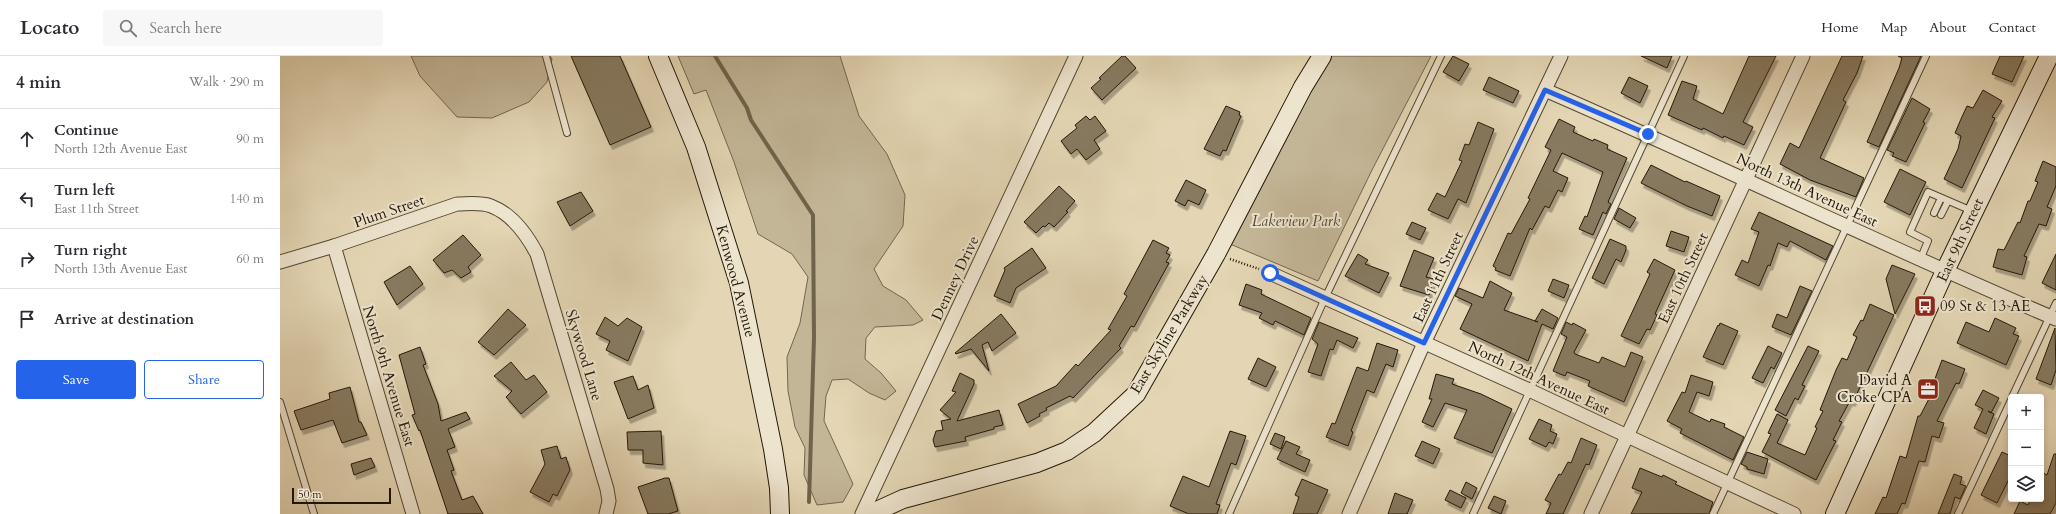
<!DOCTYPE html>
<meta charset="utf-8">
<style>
body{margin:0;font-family:Cardo,serif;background:#f7f7f7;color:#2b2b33}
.controls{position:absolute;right:12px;bottom:12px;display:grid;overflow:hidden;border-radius:4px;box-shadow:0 2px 6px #0003}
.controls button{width:36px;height:36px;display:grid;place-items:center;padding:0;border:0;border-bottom:1px solid #e1e1e2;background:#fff;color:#2b2b33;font:20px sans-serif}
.scale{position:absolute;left:12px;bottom:10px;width:99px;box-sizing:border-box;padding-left:4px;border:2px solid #231707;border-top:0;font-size:11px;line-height:14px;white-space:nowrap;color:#231707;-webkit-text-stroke:3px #ede4ce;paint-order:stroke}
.stop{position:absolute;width:12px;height:12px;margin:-9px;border:3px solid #2563eb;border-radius:50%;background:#fff}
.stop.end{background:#2563eb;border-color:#fff;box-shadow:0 1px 4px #0008}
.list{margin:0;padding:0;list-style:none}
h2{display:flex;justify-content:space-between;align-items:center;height:52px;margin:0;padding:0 16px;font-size:17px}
h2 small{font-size:13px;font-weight:400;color:#7c7c81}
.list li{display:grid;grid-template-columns:26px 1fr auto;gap:12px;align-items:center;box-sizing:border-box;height:60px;padding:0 16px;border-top:1px solid #e1e1e2}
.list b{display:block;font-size:15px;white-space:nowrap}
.list p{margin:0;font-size:13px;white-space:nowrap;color:#7c7c81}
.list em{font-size:13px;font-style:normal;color:#7c7c81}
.actions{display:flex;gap:8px;padding:12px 16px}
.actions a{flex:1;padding:9px 0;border:1px solid #2563eb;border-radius:4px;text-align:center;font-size:14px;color:#2563eb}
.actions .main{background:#2563eb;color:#fff}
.icon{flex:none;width:22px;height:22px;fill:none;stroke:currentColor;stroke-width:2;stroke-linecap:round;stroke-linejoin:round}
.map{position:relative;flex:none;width:1776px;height:458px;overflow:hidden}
header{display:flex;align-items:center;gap:24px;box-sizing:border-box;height:56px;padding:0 20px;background:#fff;border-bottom:1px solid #e1e1e2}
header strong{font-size:19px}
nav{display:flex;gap:22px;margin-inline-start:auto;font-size:14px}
.search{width:280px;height:36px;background:#f7f7f7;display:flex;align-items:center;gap:10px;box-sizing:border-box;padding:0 14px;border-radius:4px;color:#7c7c81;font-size:15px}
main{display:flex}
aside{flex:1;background:#fff}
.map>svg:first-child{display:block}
</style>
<header>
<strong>Locato</strong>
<div class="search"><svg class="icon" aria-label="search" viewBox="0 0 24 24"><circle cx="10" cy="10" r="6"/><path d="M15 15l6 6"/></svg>Search here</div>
<nav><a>Home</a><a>Map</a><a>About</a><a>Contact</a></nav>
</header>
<main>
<aside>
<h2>4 min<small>Walk · 290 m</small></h2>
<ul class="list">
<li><svg class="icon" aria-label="ahead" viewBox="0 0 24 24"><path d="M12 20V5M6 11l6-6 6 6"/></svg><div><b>Continue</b><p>North 12th Avenue East</p></div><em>90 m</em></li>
<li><svg class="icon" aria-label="left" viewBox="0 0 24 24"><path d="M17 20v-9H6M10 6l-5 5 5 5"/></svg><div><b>Turn left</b><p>East 11th Street</p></div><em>140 m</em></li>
<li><svg class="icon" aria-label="right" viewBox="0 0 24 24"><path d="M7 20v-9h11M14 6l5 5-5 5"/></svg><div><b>Turn right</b><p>North 13th Avenue East</p></div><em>60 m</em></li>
<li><svg class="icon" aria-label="arrive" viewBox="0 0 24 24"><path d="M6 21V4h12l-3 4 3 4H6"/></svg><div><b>Arrive at destination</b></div></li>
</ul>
<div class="actions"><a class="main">Save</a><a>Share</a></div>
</aside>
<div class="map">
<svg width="1776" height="458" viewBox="0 0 1776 458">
<defs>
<filter id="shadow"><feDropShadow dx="2.5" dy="4.5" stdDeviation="0" flood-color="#0004"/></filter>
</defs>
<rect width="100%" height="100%" fill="#e4d6b4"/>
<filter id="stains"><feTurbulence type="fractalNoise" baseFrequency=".005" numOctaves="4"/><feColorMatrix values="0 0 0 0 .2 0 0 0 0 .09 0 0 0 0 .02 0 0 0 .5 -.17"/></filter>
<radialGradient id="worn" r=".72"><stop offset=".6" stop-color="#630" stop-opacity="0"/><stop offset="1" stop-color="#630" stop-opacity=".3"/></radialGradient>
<g fill="#c3b697" stroke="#73664f">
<polygon points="131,0 270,0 272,3 267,26 249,46 212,62 177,61 140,20"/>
<polygon points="398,0 560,0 579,60 607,98 625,139 623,170 594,213 603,230 626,244 643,264 633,269 595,271 586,282 585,303 601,317 616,335 605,344 589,337 568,323 552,324 546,340 544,365 573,428 563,446 537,449 524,419 525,392 515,371 508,335 507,301 520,267 528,221 512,198 478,178 454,106 426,34 414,38"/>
<polygon points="1050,0 1151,0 1092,114 1038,225 950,188"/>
</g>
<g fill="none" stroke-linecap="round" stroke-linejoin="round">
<polyline stroke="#6f634b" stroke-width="4" points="435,0 467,52 471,64 533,159 534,281 529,446"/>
</g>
<g fill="#877a61" stroke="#231707" filter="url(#shadow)">
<polygon points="291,0 340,0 371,71 330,89"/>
<polygon points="842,0 845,0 856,12 822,44 811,32 821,23 819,22"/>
<polygon points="1173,0 1189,8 1179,25 1163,16"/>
<polygon points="1361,0 1392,0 1387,12"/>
<polygon points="1469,0 1496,0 1463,66 1473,71 1464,89 1444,80 1443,82 1423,72 1422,74 1388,59 1402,25 1417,30 1413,43 1443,58"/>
<polygon points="1562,0 1583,0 1577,17 1563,44 1566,46 1540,102 1584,122 1576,141 1530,124 1500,108 1510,87 1519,92"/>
<polygon points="1618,0 1641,0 1599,91 1587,86 1619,12 1622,2"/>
<polygon points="1720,0 1744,0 1732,26 1712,18"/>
<polygon points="1209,21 1239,35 1233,47 1203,34"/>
<polygon points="1349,21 1368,30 1360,47 1341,37"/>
<polygon points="1703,34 1722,45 1712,61 1715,62 1682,132 1664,123 1678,93 1681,80 1675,77 1681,63 1687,50 1693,52"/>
<polygon points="1632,42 1650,53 1643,66 1645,67 1626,106 1612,100 1614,97 1607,94"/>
<polygon points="946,50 960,56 959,59 961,60 946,95 943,94 940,100 924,93"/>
<polygon points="806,60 810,64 815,60 826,75 814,84 820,93 806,104 797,93 791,98 781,85 797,72 795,69"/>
<polygon points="1279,63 1295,71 1293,76 1313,85 1314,83 1328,89 1327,93 1347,102 1328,146 1331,148 1326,158 1323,156 1313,179 1299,173 1305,160 1307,161 1323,116 1282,97 1273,115 1288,122 1282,136 1278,134 1269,152 1265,150 1252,174 1250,172 1230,220 1215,214 1216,212 1213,210 1228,177 1231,178 1250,143 1248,142 1271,94 1265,91"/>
<polygon points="1198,66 1214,73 1186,147 1178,143 1168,163 1148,154 1157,137 1165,141 1182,105 1179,104 1185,88 1189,89"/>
<polygon points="1763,105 1776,111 1776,130 1767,151 1772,153 1766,170 1759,168 1744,200 1747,201 1742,219 1713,211 1718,193 1724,194 1738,166 1740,167 1748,145 1750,145 1758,126 1755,125"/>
<polygon points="1371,109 1405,126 1406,125 1440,140 1432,160 1407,150 1361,127"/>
<polygon points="1620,113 1646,126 1630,159 1604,146"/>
<polygon points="906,124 926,134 919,149 908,144 905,150 895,145"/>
<polygon points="779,130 795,145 786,155 788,156 774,171 769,167 765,171 763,170 756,177 744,166"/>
<polygon points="301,136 313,155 290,170 277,146"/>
<polygon points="1339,152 1356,162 1350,172 1334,163"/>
<polygon points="1479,156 1553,190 1546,204 1510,185 1507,191 1498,187 1490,210 1488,209 1479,230 1455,219 1462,204 1468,207 1479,176 1471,173"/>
<polygon points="1132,166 1146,172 1140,184 1126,178"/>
<polygon points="1391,175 1409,181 1404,196 1386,190"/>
<polygon points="183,179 201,199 188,211 191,216 181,222 172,214 164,217 153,204"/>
<polygon points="1330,183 1346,190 1346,194 1341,206 1336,203 1324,228 1312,222"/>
<polygon points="873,184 889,192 886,197 890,199 886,206 889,207 854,271 851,270 839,290 841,292 793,342 790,340 766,352 767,354 759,358 760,360 747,367 738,348 776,330 796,308 798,310 831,274 828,273 847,240 844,238"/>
<polygon points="752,192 766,212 736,232 730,247 714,240 725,214 724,212"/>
<polygon points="1134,194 1154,202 1146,221 1154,223 1149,239 1120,230"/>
<polygon points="1078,198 1088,204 1085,208 1109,217 1099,237 1065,220"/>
<polygon points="1776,198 1776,234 1762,227"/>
<polygon points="1374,203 1395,214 1375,258 1377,259 1370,274 1367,273 1359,288 1341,280 1370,218 1367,216"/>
<polygon points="1612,209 1635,218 1615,258 1606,223"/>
<polygon points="130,210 143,228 117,249 104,226"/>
<polygon points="1273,223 1289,229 1284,242 1268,235"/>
<polygon points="1210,225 1232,237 1224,254 1258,266 1255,265 1262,253 1278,262 1273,273 1262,268 1248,305 1180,273 1192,248 1175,240 1179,232 1203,242"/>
<polygon points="966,228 982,234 981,238 1031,262 1024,279 995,265 993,269 979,262 982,257 959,249"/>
<polygon points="1520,230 1532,235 1511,279 1492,271 1497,258 1507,262"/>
<polygon points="1590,248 1614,259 1573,346 1570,345 1559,365 1562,366 1553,384 1556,385 1536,424 1482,396 1491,378 1488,377 1497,358 1508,364 1497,387 1525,399 1537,372 1535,371 1543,355 1540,354 1556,314 1562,302 1567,304 1577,281 1573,279 1581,264 1583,265"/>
<polygon points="228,253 246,269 214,299 198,286"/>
<polygon points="721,258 736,277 712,295 708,286 702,289 709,315 691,293 676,298 675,297"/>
<polygon points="325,261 338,270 347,262 362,271 348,305 326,294 330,285 316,278"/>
<polygon points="1715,262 1736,272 1733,278 1739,280 1726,309 1677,287 1686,266 1709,276"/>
<polygon points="1039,266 1078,282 1073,292 1057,284 1053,294 1050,293 1041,320 1028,316 1038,288 1032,283"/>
<polygon points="1286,266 1292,269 1293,267 1306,274 1294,296 1295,298 1319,307 1322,301 1345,311 1351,296 1363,301 1344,346 1308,330 1310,325 1287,316 1285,320 1273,315 1287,281 1281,278"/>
<polygon points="1440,267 1458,275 1443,309 1423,301 1438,269 1439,270"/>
<polygon points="1775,272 1776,314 1771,329 1756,323"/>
<polygon points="1097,287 1118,294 1113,311 1106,308 1094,337 1087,334 1071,375 1073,376 1068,390 1046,381 1052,367 1055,368 1077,311 1088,315"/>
<polygon points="1488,290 1502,297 1494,313 1491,311 1483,327 1472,322"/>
<polygon points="1528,290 1539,295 1522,329 1525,330 1518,344 1515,342 1506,360 1495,354"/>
<polygon points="140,291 146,308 143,309 158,348 161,365 186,356 190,363 168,373 175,391 167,394 174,414 171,415 182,444 193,440 203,458 168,458 140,374 139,375 132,359 135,358 119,299"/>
<polygon points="978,302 996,311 986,331 968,323"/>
<polygon points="1662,304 1685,313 1679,328 1676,327 1657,365 1664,367 1659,382 1652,380 1645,406 1639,405 1625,448 1622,447 1617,458 1595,458 1603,441 1606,442 1620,400 1626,402 1638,360 1640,360 1652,337 1650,336"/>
<polygon points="231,306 246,324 254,319 267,336 241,358 226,341 232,335 214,320"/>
<polygon points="680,317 694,324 694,328 677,365 719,354 723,369 714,371 714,373 685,381 686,385 655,391 653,384 656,375 663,374 661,365 671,363 660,354 676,336 672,335"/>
<polygon points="1156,318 1174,323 1172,328 1201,338 1232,353 1212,397 1174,382 1187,354 1165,347 1153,371 1142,366 1152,343 1149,343"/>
<polygon points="1411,319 1433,326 1429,340 1417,336 1409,356 1430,366 1431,363 1445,368 1444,371 1464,381 1453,404 1400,377 1402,373 1387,365 1402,336 1405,337"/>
<polygon points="353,320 358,334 368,329 374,352 348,363 334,326"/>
<polygon points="70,331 79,366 81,366 87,379 62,387 53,364 21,374 14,355 50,343 49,337"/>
<polygon points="1703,334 1719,342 1711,357 1708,355 1714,358 1706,378 1694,372 1703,353 1695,349"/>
<polygon points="1259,363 1272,369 1270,375 1277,378 1273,388 1269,386 1266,391 1249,383"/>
<polygon points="381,375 383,409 363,407 363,394 348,394 347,376"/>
<polygon points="950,375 966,380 956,409 951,407 936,448 940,449 937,458 909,458 890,450 903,420 929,431"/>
<polygon points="995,377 1005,381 1001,393 990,388"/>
<polygon points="1301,382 1317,389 1309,409 1306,408 1283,458 1266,458 1271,447 1265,444 1279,418 1281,419 1288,406 1291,407"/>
<polygon points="1006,385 1020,391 1016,398 1030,404 1025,416 997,403"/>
<polygon points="1142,385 1160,393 1153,408 1135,400"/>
<polygon points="277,390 281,403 286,401 290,414 277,440 273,438 269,446 250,436 265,408 261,394"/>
<polygon points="1467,396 1488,403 1484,418 1467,413 1467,411 1461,408"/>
<polygon points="1722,396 1731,400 1731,419 1717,447 1701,439"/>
<polygon points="1774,398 1776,398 1776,447 1770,458 1734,458 1740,445 1748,449 1751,443 1761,443 1761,416 1767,419"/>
<polygon points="91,402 95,411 74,419 71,408"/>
<polygon points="1360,412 1382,421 1383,419 1397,426 1395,428 1433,446 1429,458 1351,458 1362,436 1352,432"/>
<polygon points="1674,418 1682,421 1680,428 1686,430 1680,443 1675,441 1670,458 1658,458"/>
<polygon points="385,422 389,422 398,455 388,458 368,458 358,431"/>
<polygon points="1022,423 1048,434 1037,458 1013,458 1019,441 1015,439"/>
<polygon points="1186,426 1197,432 1192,443 1181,437"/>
<polygon points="1170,434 1186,442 1181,452 1165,444"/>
<polygon points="1115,437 1133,444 1127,458 1108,458"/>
<polygon points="1214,440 1226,445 1221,458 1208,452"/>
</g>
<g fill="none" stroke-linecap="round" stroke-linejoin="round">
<g stroke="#534732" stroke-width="8">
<g id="lane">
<polyline points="266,0 287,77"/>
<polyline points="1654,157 1661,142"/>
<polyline points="1661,159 1668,145"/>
<polyline points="1640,204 1648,185 1630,176 1648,136 1692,155"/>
<polyline points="1732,341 1776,247"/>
<polyline points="0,346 34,458"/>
<polyline points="949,458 1045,242 1161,0"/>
<polyline points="1193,458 1404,0"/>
<polyline points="1433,458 1646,0"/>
<polyline points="1678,458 1731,344"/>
</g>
</g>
<g stroke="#534732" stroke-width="15">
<g id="street">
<path d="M1265 34C1436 108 1604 190 1776 263"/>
<polyline points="54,190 133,458"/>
<path d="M0 206 54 190 177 148C188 148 200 146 211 150 232 158 247 179 257 198L327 433 329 445 326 458"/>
<polyline points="990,217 1249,334 1514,458"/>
<polyline points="582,458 796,0"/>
<polyline points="1069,458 1144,287 1281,0"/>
<polyline points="1311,458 1523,0"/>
</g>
</g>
<g stroke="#231707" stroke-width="20">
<g id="secondary">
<polyline points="378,0 416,91 459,227 493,393 499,432 500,458"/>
<polyline points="590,458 623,443 757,407 787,395 814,377 856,338 936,198 1023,31 1042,0"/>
<polyline points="1555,458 1665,215 1769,0"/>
</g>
</g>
<polyline stroke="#231707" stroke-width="2.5" stroke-dasharray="1 2" stroke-linecap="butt" points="950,203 979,213"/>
<use href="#lane" stroke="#ede4ce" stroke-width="6"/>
<use href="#street" stroke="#ede4ce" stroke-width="13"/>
<use href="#secondary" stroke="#ede4ce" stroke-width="18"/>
</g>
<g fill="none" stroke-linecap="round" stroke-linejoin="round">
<polyline stroke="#2563eb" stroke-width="5" points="990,217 1144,287 1265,34 1368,78"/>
</g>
<defs>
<g id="bus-square" transform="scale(1.15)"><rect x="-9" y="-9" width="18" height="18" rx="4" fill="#8f2418" stroke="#ede4ce"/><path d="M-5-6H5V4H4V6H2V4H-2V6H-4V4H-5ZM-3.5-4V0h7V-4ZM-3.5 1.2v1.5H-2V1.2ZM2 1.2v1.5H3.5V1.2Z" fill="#fff"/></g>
<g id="office-square" transform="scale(1.15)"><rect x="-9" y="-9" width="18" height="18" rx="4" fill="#8f2418" stroke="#ede4ce"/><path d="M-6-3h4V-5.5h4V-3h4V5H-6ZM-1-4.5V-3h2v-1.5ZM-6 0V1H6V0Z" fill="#fff"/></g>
</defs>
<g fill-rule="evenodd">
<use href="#bus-square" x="1645" y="250"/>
<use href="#office-square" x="1648" y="333"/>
</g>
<g text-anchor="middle" stroke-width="4" stroke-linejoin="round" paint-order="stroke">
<g font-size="15" fill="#231707" stroke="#ede4ce">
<text transform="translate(1527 134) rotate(25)" y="5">North 13th Avenue East</text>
<text transform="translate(109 155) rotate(-19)" y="5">Plum Street</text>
<text transform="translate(1680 184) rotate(-65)" y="5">East 9th Street</text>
<text transform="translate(1158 221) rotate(-65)" y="5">East 11th Street</text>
<text transform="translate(675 222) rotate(-65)" y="5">Denney Drive</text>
<text transform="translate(1403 222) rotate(-65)" y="5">East 10th Street</text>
<text transform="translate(456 225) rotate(75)" y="5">Kenwood Avenue</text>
<text transform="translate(889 278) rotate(-59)" y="5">East Skyline Parkway</text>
<text transform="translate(304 299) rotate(73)" y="5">Skywood Lane</text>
<text transform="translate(109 320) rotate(73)" y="5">North 9th Avenue East</text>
<text transform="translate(1259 322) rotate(25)" y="5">North 12th Avenue East</text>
</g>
<g font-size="15" font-style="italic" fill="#534732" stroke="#ede4ce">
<text x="1016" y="170">Lakeview Park</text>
</g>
<g font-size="15" fill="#231707" stroke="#ede4ce" text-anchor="start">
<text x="1660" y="255">09 St &amp; 13 AE</text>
<text x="1632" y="329" text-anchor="end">David A<tspan x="1632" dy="17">Croke CPA</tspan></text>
</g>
</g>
<rect width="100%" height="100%" filter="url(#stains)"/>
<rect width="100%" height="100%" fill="url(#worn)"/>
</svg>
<div class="controls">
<button>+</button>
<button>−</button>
<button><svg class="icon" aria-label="layers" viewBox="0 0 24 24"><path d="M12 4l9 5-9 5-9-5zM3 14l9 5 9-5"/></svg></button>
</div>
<div class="scale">50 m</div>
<div class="stop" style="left:990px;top:217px"></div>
<div class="stop end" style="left:1368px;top:78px"></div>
</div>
</main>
